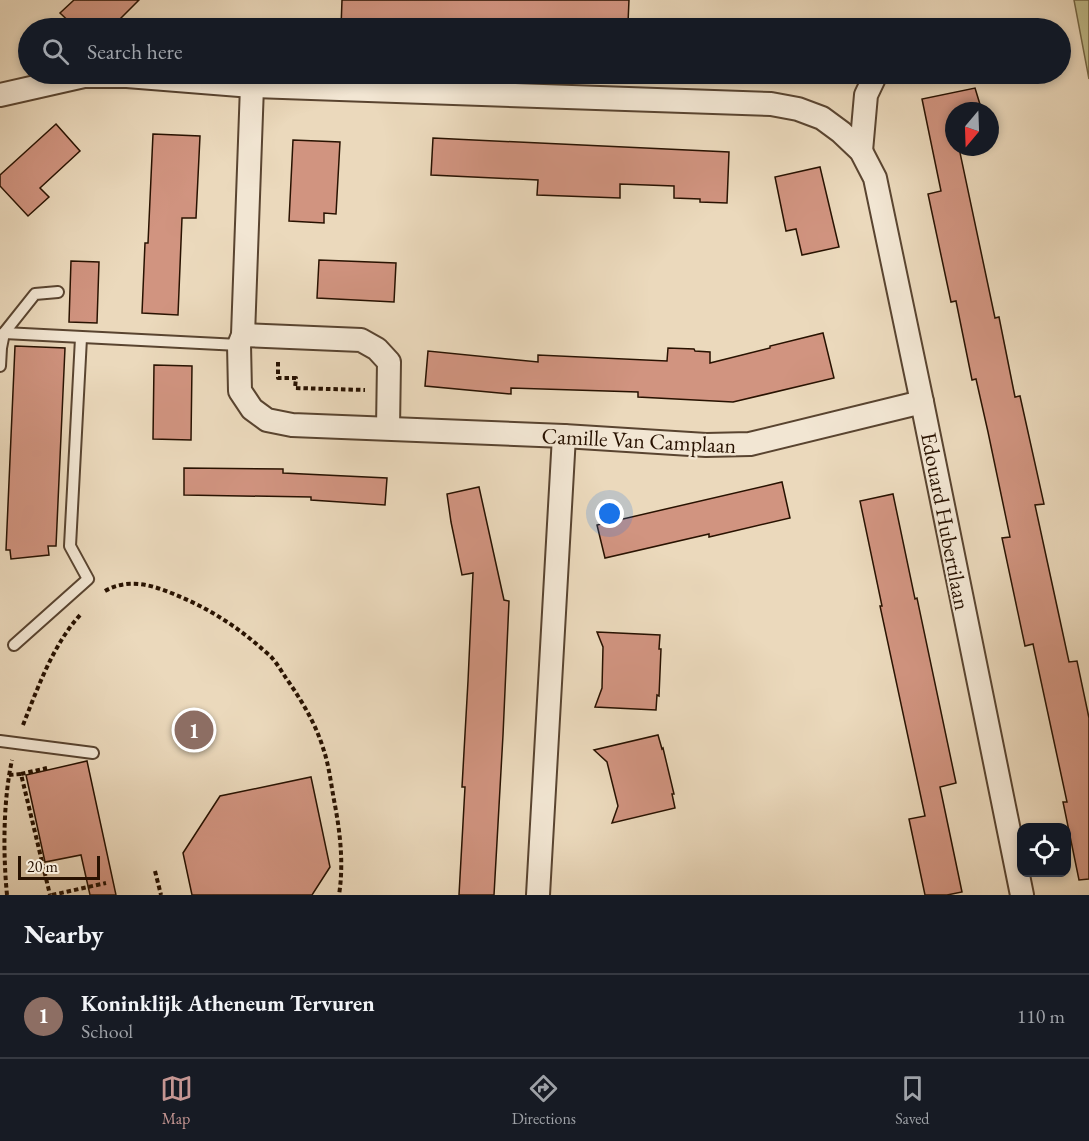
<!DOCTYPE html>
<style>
body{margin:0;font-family:"EB Garamond",serif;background:#242831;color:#f1f3f6}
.controls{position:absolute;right:18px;bottom:18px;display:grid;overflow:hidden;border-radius:12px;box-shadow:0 3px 9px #0003}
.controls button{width:54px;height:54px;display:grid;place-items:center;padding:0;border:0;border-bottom:2px solid #363941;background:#171b24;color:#f1f3f6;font:30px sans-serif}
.compass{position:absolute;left:945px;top:102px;width:54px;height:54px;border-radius:50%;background:#171b24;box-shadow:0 3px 9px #0003;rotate:199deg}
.scale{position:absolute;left:18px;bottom:15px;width:82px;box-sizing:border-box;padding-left:6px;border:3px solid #281201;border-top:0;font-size:16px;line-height:21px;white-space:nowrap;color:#281201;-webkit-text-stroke:4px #f2e6d3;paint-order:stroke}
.you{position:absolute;left:610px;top:514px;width:21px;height:21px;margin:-15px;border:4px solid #fff;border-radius:50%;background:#1a73e8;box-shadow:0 0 0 9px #1a73e833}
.badge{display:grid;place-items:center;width:39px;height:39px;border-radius:50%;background:#c59692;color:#fff;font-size:20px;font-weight:700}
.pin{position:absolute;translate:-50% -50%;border:3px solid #fff;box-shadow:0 2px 6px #0006}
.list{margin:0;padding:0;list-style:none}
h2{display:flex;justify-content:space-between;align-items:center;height:78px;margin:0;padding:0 24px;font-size:26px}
h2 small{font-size:20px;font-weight:400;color:#9ea1a6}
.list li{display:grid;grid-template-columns:39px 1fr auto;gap:18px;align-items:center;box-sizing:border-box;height:84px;padding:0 24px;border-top:2px solid #363941}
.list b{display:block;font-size:22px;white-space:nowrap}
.list p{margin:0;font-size:20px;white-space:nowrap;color:#9ea1a6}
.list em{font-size:20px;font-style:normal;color:#9ea1a6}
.icon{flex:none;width:33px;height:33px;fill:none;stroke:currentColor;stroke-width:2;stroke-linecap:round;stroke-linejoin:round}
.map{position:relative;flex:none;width:1089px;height:895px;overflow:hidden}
.search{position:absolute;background:#171b24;box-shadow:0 3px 9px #0003;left:18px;right:18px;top:18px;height:66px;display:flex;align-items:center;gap:15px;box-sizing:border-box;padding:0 21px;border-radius:33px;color:#9ea1a6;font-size:22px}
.sheet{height:162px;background:#171b24}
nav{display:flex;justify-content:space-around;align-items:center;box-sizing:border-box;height:84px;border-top:2px solid #363941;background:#171b24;font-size:16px;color:#9ea1a6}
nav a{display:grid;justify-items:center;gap:3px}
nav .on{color:#c59692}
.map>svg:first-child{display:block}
</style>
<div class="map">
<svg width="1089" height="895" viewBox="0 0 1089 895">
<rect width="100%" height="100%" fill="#ebd9bc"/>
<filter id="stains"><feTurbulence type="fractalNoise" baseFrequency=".00333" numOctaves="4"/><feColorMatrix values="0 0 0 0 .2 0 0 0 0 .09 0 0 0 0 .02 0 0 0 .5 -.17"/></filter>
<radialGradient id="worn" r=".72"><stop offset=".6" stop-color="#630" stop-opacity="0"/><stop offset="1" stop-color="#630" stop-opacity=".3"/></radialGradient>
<polygon fill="#c0bc8b" stroke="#746746" stroke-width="1.5" points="1074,0 1089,0 1089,79"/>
<g fill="#d19480" stroke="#281201" stroke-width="1.5">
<polygon points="74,0 139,0 111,28 76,28 60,13"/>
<polygon points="342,0 629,0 628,23 616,23 615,28 341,28"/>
<polygon points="975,88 982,111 954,111 954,147 966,147 959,148 995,318 999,317 1015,397 1020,396 1044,504 1035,505 1058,611 1069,662 1077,661 1089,718 1089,879 1079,880 1063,802 1067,802 1033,644 1025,646 1002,538 1010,537 988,432 976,379 972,380 956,301 951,302 928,194 941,191 922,99"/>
<polygon points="56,124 80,151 40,188 49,197 28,216 0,186 0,175"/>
<polygon points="153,134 200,136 196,218 182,218 178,315 142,313 145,243 148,243"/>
<polygon points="433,138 729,152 727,203 700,202 700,199 674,198 674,186 620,184 620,198 537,195 538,180 431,175"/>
<polygon points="293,140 340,142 336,214 324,213 324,223 289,221"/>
<polygon points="820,167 839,247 802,255 796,229 786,231 775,177"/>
<polygon points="319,260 396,263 394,302 317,298"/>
<polygon points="71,261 99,262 97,323 69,322"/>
<polygon points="823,333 834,378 733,402 638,397 638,392 511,388 511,394 425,386 428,351 538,362 538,355 667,361 668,348 694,349 695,351 710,352 710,363 770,348 770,346"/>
<polygon points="15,346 65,348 56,546 48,546 49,555 11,559 10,550 6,550"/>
<polygon points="154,365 192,366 191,440 153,439"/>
<polygon points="184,468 283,469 283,473 387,478 385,505 311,500 311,497 184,495"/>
<polygon points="782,482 790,518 709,537 709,534 605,558 597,525"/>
<polygon points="479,487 504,600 509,601 503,735 494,895 459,895 465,787 462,787 468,681 473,573 462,575 451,522 447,494"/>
<polygon points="893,494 915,599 917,598 956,783 940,787 962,892 947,895 925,895 909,819 925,816 880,606 882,606 860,501"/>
<polygon points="597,632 660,635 659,649 661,649 659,696 657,695 656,710 595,707 602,688 603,647"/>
<polygon points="658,735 662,749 663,748 674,794 672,794 675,808 612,823 618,806 607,762 594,750"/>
<polygon points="87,761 116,895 90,895 81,855 45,862 26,775"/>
<polygon points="311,777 330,867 312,895 192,895 183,853 220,796"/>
</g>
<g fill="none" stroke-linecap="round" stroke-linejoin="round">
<g stroke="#594430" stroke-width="14">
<g id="service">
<polyline points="4,333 239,345"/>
<polyline points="0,366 1,348 4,333 35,294 58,292"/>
<polyline points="14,645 88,579 70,546 81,338"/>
<polyline points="0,741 93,753"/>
</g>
</g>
<g stroke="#594430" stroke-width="26">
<g id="minor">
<polyline points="252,86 243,335 239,345 240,391 252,409 267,420 292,425 564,436 706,445 750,444 922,402"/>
<polyline points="0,95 84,76 127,76 252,86 771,104 798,109 822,118 841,132 861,151 875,178 922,402 1022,895"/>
<polyline points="861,151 866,95 876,74"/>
<polyline points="243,335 361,340 377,349 389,362 388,428"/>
<polyline points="538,895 564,436"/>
</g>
</g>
<g stroke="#281201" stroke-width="4" stroke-dasharray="4.5 3" stroke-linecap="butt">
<polyline points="278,362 278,378 296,378 295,388 365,390"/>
<path d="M105 591C131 576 158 587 183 598 211 610 237 627 260 647 264 651 270 655 273 659 278 665 282 672 286 678 302 701 316 724 324 751 329 766 331 784 334 800 340 831 344 863 339 895"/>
<path d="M23 725C38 687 53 645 80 615"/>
<polyline points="21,774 47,768"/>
<polyline points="9,775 21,774 50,895"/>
<polyline points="155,871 161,895"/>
<path d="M7 895C3 854 3 801 12 760"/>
<polyline points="52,895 106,883"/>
</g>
<use href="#service" stroke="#f2e6d3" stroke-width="10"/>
<use href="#minor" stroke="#f2e6d3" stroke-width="22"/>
</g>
<g text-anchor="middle" stroke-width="4.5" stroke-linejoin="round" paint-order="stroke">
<g font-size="22" fill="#281201" stroke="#f2e6d3">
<text transform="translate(639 440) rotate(3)" y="8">Camille Van Camplaan</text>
<text transform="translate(946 521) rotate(79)" y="8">Edouard Hubertilaan</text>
</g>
</g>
<rect width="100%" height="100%" filter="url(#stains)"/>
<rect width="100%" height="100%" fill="url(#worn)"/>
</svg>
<div class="controls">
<button><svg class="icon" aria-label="locate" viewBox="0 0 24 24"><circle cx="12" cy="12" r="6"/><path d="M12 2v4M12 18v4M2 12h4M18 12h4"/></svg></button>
</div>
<svg class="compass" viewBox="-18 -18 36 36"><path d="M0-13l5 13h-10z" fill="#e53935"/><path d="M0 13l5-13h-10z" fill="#9ea1a6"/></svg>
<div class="scale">20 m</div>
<div class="you"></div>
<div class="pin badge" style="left:194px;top:730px;background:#8d6e63">1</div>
<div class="search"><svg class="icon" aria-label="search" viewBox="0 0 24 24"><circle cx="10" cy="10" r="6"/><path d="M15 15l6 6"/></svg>Search here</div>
</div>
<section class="sheet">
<h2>Nearby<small></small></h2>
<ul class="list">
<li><span class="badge" style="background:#8d6e63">1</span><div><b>Koninklijk Atheneum Tervuren</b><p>School</p></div><em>110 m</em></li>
</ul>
</section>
<nav>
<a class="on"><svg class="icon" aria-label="map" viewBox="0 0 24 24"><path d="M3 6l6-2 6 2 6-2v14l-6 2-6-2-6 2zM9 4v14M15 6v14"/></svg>Map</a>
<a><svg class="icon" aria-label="directions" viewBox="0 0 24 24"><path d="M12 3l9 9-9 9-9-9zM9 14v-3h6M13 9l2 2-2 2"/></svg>Directions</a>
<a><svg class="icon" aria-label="saved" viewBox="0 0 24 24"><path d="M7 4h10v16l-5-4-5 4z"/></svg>Saved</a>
</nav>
